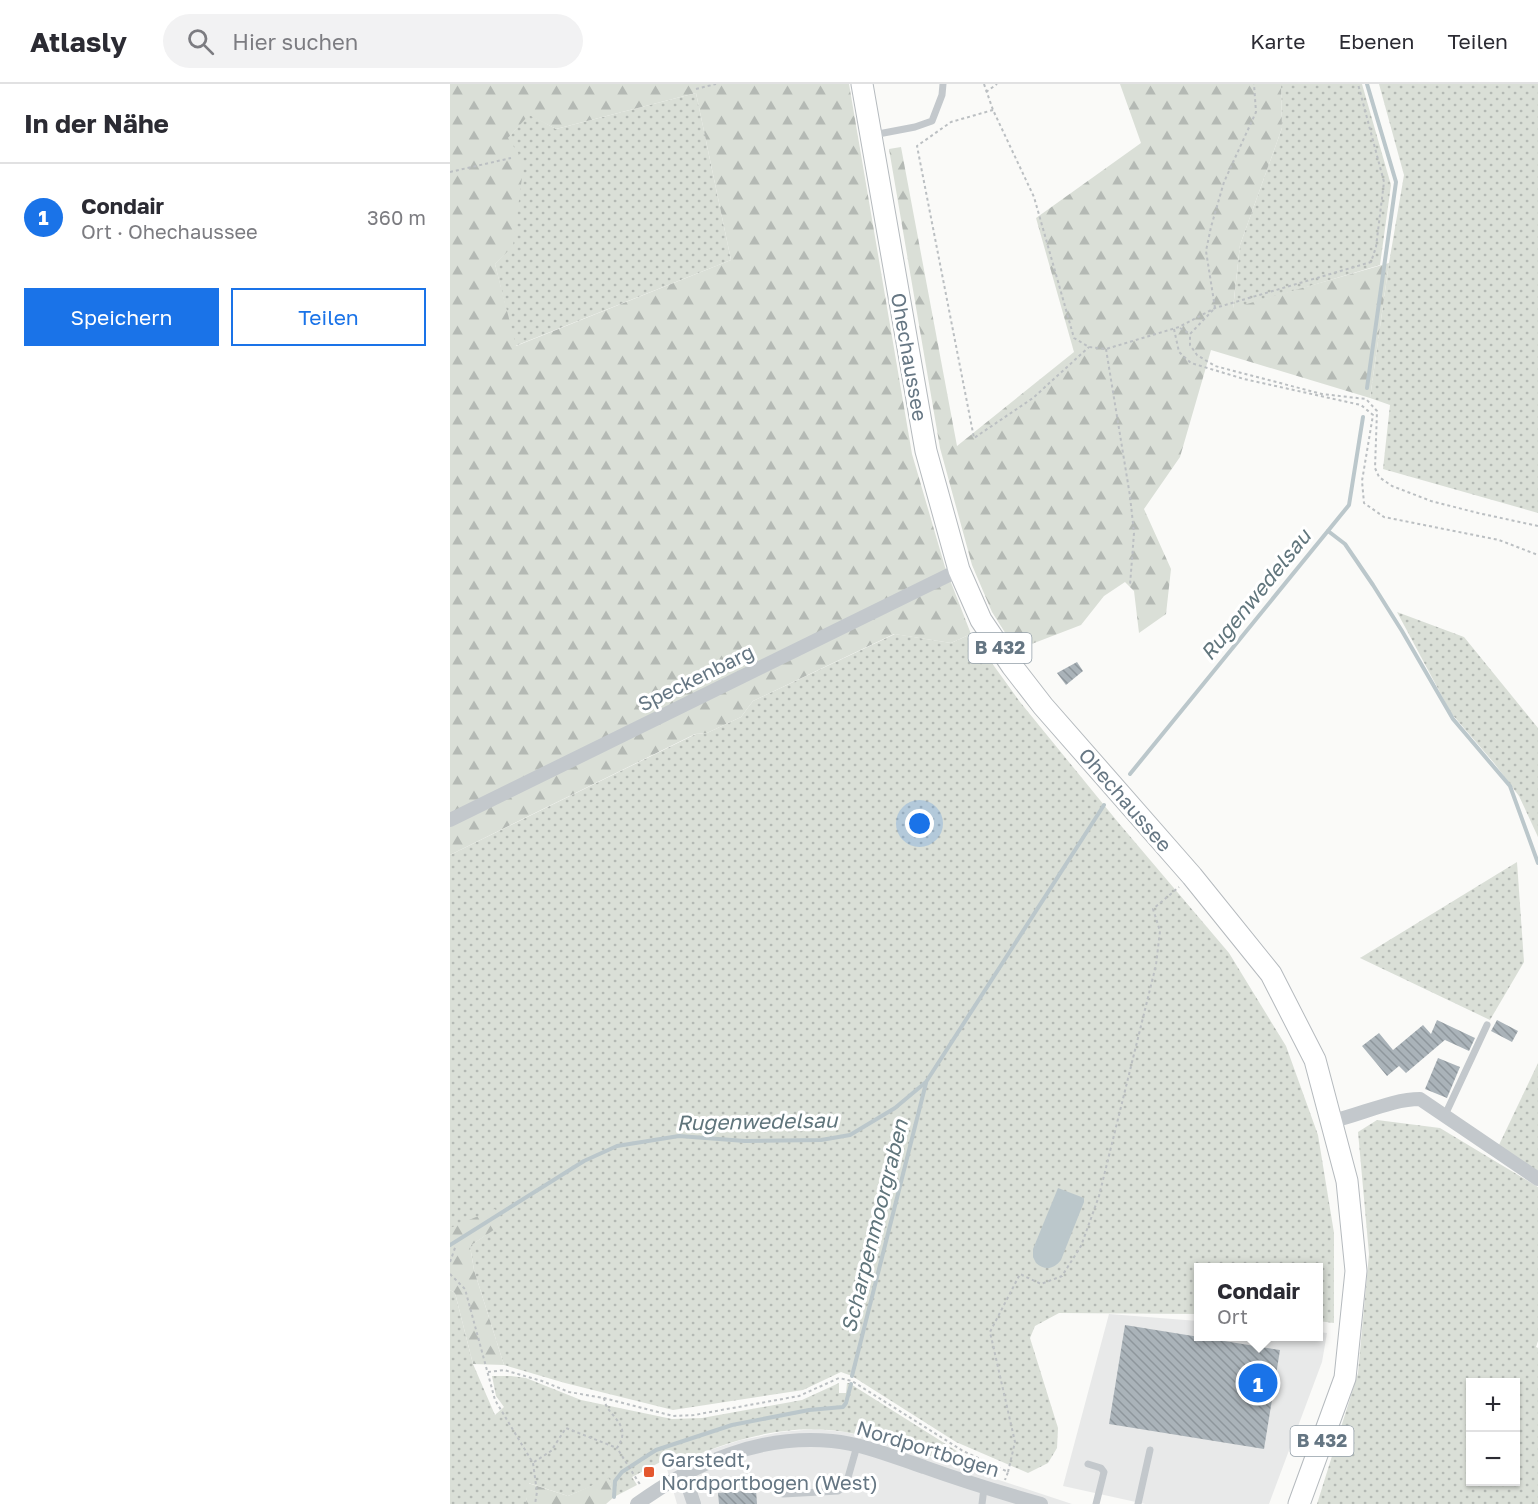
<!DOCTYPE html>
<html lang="de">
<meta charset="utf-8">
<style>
body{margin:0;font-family:"Golos Text",sans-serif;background:#f2f2f3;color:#2b2b33}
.controls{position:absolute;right:18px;bottom:18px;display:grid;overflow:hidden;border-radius:0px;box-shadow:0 2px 4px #0004}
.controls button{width:54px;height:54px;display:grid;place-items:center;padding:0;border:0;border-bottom:2px solid #e1e1e2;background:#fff;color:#2b2b33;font:30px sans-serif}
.you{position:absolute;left:470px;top:740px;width:21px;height:21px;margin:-15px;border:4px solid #fff;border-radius:50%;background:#1a73e8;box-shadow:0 0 0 9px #1a73e833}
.badge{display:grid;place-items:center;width:39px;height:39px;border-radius:50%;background:#1a73e8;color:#fff;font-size:20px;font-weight:700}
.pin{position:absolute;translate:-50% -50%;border:3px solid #fff;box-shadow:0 2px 6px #0006}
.popup{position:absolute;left:744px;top:1179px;width:129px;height:78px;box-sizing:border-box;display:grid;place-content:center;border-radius:0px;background:#fff;filter:drop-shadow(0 2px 4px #0005);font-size:20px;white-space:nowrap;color:#7c7c81}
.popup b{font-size:22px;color:#2b2b33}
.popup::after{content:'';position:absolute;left:50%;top:100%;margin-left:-12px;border:12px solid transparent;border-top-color:#fff}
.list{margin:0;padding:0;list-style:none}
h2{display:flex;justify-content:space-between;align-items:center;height:78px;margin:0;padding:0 24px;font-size:26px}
h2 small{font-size:20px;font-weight:400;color:#7c7c81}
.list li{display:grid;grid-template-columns:39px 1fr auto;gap:18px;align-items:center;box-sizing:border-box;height:108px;padding:0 24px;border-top:2px solid #e1e1e2}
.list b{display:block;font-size:22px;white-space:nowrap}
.list p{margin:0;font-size:20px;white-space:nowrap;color:#7c7c81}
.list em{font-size:20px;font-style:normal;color:#7c7c81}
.actions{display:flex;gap:12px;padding:18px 24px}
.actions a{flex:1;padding:14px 0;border:2px solid #1a73e8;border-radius:0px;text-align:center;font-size:21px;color:#1a73e8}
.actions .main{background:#1a73e8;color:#fff}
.icon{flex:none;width:33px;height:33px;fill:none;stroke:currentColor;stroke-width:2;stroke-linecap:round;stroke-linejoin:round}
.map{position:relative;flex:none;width:1088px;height:1420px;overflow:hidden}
header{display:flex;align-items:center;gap:36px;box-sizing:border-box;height:84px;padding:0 30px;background:#fff;border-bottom:2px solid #e1e1e2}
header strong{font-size:28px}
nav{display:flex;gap:33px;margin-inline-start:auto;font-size:21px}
.search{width:420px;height:54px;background:#f2f2f3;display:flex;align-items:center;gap:15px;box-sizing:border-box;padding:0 21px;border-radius:33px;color:#7c7c81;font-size:22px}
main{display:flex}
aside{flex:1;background:#fff}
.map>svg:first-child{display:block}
</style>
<header>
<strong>Atlasly</strong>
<div class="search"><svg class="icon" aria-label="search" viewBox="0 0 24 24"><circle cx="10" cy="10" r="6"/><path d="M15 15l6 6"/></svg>Hier suchen</div>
<nav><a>Karte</a><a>Ebenen</a><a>Teilen</a></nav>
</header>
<main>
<aside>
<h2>In der Nähe<small></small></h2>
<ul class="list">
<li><span class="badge">1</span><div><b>Condair</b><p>Ort · Ohechaussee</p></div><em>360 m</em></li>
</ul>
<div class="actions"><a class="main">Speichern</a><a>Teilen</a></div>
</aside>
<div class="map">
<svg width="1088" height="1420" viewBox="0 0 1088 1420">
<defs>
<pattern id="grass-dots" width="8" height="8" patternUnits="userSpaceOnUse" patternTransform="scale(1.5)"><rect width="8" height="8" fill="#dadfd7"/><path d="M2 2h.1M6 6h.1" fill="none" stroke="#b4b9b4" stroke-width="1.8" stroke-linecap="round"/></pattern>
<pattern id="forest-firs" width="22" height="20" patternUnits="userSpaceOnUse" patternTransform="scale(1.5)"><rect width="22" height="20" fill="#dadfd7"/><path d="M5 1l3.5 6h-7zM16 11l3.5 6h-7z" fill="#b4b9b4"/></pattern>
<pattern id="building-back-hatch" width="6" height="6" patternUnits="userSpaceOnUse" patternTransform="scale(1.5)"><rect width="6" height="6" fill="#aab3b9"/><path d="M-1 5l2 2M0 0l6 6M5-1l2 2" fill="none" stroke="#8e969c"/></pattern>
</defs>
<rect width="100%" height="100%" fill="#fafaf8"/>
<g fill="#e8e9e9">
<polygon points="659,1230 748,1237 748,1252 868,1252 868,1248 877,1249 872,1278 819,1420 695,1420 613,1402"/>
<polygon points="365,1345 395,1348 437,1359 622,1420 227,1420 217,1385 260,1366 291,1356 331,1348"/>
</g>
<g fill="url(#grass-dots)" fill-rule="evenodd">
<polygon points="831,0 912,0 941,101 930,181 783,225 790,161 832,44"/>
<polygon points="929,0 1088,0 1088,429 933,385 940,321 920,314 939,179 954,91"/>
<polygon points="246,9 281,176 65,262 45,180 63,161 58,54 79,30 106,45"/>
<polygon points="947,528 1014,553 1088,644 1088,753 1069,712 1044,679 1001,629"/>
<polygon points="445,550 501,559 521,550 570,618 667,737 779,869 836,962 868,1051 884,1149 884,1239 868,1237 868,1184 748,1184 748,1230 609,1229 585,1242 580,1254 608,1344 607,1364 598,1379 578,1389 506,1358 402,1292 391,1288 353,1306 223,1326 115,1299 54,1281 24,1186 20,1162 53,1139 0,1144 0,771 246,650 257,649 291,633 303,617"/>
<polygon points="1067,778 1074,878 1040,936 910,874"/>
<polygon points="1088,979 1088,1089 1048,1063"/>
<path d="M927 1036 990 1044 1088 1103V1257L1086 1263 1088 1264V1420H867L908 1289 919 1170 908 1048ZM1020 1298H1066V1398H1020Z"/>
<path d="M0 1206 5 1209 23 1280 45 1331 54 1323 46 1312 42 1292H61L76 1294 131 1316 222 1335 252 1334 352 1316 389 1299V1309H396L397 1299H399L510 1369 540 1383 534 1391C489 1376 442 1356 395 1348 336 1338 274 1357 222 1382L218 1374 182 1393 187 1401 164 1413 159 1395 118 1412 79 1399 76 1420H0Z"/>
</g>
<g fill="url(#forest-firs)" fill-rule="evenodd">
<path d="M0 0H399L462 370 495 483 521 550 501 559 444 550 303 617 291 633 257 649 245 650 0 771ZM246 9 281 176 66 262 45 180 63 162 74 78 58 54 79 31 106 45Z"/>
<polygon points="670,0 831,0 832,44 790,161 783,224 939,179 920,314 761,266 730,373 694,425 721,485 716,530 689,549 684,507 675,498 654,512 631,541 566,566 542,528 522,481 490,364 439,65 451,63 507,362 624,268 586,134 691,59"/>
<polygon points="45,1125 54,1139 20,1162 24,1186 54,1281 23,1280 5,1209 0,1206 0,1144"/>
<polygon points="159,1394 164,1413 156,1420 76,1420 78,1399 118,1412"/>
</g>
<path fill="#bbc7cb" d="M608 1104 634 1114V1118L611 1176C604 1185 595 1187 586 1179L583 1173V1165Z"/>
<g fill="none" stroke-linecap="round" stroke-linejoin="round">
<g stroke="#bbc7cb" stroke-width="4">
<polyline points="917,304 946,98 917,0"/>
<polyline points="878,447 895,460 923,501 952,547 1003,635 1060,702 1088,779"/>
<polyline points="680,690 899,421 913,333"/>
<polyline points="0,1161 134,1077 167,1062 229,1052 295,1057 371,1056 400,1051 445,1024 476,998 654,721"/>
<polyline points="402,1292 476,999"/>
<polyline points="164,1413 165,1397 172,1388 206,1366 282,1341 359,1326 393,1323 396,1319 401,1300"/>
</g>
</g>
<g fill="url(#building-back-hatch)">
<polygon points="627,578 633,587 616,601 607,589"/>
<polygon points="987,936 1025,954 1019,967 995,956 996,955 956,989 949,982 937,992 912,962 929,949 943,966 973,941 981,950"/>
<polygon points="1047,936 1068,947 1062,958 1041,947"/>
<polygon points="988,974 1010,983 997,1014 975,1005"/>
<polygon points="675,1241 830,1266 814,1365 659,1340"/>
<polygon points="306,1406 307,1420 269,1420 268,1409"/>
</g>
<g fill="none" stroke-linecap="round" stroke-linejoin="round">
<g stroke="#b5babe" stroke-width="23">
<polyline id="primary" points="412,0 476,367 509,486 531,536 562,582 593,622 742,792 821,890 865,976 897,1097 906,1187 895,1294 849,1420"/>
</g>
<g stroke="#bbbfc2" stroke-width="2" stroke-dasharray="3 3" stroke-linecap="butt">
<polyline points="534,0 543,26 584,113 624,254 639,263 656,265 729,243 765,224 921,178 926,163 934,98 908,0"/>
<polyline points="246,5 266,0"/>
<polyline points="536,8 547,0"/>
<polyline points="543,26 501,38 467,62 524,354 583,314 639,263"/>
<polyline points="0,88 61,74"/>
<polyline points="765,224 756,167 761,143 774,98 806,28 804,0"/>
<polyline points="763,226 740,250 740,261 747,271 765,282 872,310 916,315 927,327 925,384 929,393 942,402 981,417 1028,429 1088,442"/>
<polyline points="730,244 740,250"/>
<polyline points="724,245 729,268 741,279 794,295 911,321 923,331 912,397 914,419 934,433 1049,456 1088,471"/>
<polyline points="656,265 680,412 684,449 680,501"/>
<polyline points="0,1178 6,1161"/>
<polyline points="0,1190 15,1205 45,1316 83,1379 87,1408 85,1420"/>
<polyline points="38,1288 54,1286 92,1297 119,1308 154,1314 223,1332 244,1331 349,1312 389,1294 402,1297 513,1367 558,1388 555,1396"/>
<path d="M154 1314C156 1333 184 1339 167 1364L191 1402"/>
<polyline points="84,1378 101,1367 116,1344 167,1364"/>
<polyline points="558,1388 565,1358 540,1248 570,1190 591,1200 612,1192 631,1162 649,1112 706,881 710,847 703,825 729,803"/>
</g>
<g stroke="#c3c8cc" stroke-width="7">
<polyline points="423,51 465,43 482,37 492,11 493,0"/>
<polyline points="995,1031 1037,941"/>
<polyline points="638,1380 651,1384 654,1388 646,1420"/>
<polyline points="333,1410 388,1407 394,1402 397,1397 407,1362"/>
<polyline points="532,1420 534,1404"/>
<polyline points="688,1420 700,1366"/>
</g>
<g stroke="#c3c8cc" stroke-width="14">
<polyline points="0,736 509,486"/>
<path d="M882 1037C910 1031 942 1015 970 1015L1088 1095"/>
<polyline points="234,1390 244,1420"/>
<path d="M187 1420C243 1379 311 1350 382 1357 413 1360 444 1373 474 1383 513 1397 552 1409 591 1420"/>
</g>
<use href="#primary" stroke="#fff" stroke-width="21"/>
</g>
<rect fill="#e4572e" stroke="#fff" stroke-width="2" x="193" y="1382" width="12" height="12" rx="3"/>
<g text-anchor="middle" stroke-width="6" stroke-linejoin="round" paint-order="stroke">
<g fill="#fff" stroke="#939fa8" stroke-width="1.5">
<rect x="518.5" y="549" width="63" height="30" rx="4.5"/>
<rect x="840.5" y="1342" width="63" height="30" rx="4.5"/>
</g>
<g font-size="18" font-weight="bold" fill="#657683">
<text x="550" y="570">B 432</text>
<text x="872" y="1363">B 432</text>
</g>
<g font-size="20" fill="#657683" stroke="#fff">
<text transform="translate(459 273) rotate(80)" y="7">Ohechaussee</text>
<text transform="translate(246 594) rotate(-26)" y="7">Speckenbarg</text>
<text transform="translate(675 716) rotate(49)" y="7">Ohechaussee</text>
<text transform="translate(478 1365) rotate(17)" y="7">Nordportbogen</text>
</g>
<g font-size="20" fill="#657683" stroke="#fff" text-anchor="start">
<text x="211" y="1383">Garstedt,<tspan x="211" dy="23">Nordportbogen (West)</tspan></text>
</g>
<g font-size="21" font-style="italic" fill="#60757c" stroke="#fff">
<text transform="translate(806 511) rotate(-51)" y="7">Rugenwedelsau</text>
<text transform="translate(307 1038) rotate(-1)" y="7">Rugenwedelsau</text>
<text transform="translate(425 1142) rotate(-76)" y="7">Scharpenmoorgraben</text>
</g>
</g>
</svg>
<div class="controls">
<button>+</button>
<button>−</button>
</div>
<div class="you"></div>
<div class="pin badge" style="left:808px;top:1299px">1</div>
<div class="popup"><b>Condair</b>Ort</div>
</div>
</main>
